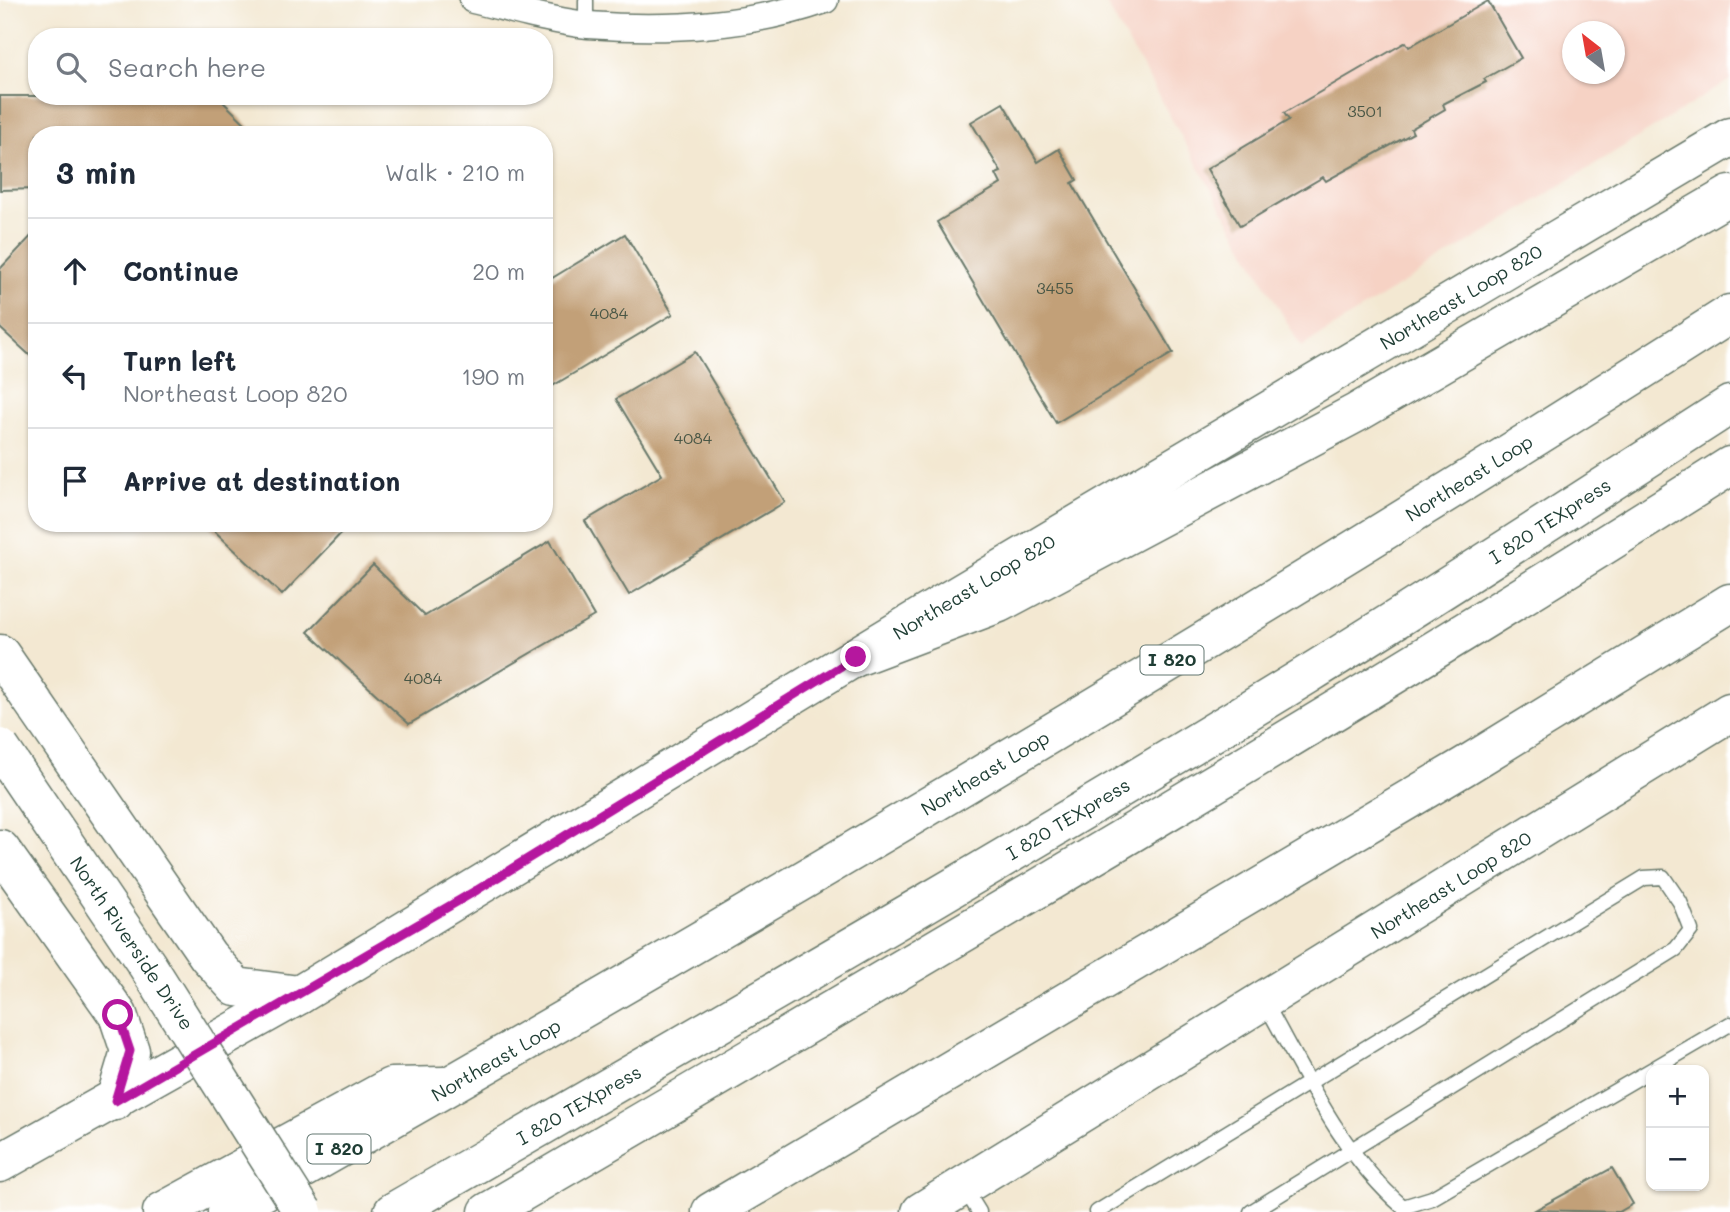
<!DOCTYPE html>
<meta charset="utf-8">
<style>
body{margin:0;font-family:Mali,sans-serif;background:#f6f6f7;color:#1f2937}
.controls{position:absolute;right:21px;bottom:21px;display:grid;overflow:hidden;border-radius:14px;box-shadow:0 2px 5px #0004}
.controls button{width:63px;height:63px;display:grid;place-items:center;padding:0;border:0;border-bottom:2px solid #e0e1e3;background:#fff;color:#1f2937;font:35px sans-serif}
.compass{position:absolute;left:1562px;top:21px;width:63px;height:63px;border-radius:50%;background:#fff;box-shadow:0 2px 5px #0004;rotate:329deg}
.stop{position:absolute;width:21px;height:21px;margin:-16px;border:5px solid #b5179e;border-radius:50%;background:#fff}
.stop.end{background:#b5179e;border-color:#fff;box-shadow:0 2px 7px #0008}
.list{margin:0;padding:0;list-style:none}
h2{display:flex;justify-content:space-between;align-items:center;height:91px;margin:0;padding:0 28px;font-size:30px}
h2 small{font-size:23px;font-weight:400;color:#747a83}
.list li{display:grid;grid-template-columns:46px 1fr auto;gap:21px;align-items:center;box-sizing:border-box;height:105px;padding:0 28px;border-top:2px solid #e0e1e3}
.list b{display:block;font-size:26px;white-space:nowrap}
.list p{margin:0;font-size:23px;white-space:nowrap;color:#747a83}
.list em{font-size:23px;font-style:normal;color:#747a83}
.icon{flex:none;width:38px;height:38px;fill:none;stroke:currentColor;stroke-width:2;stroke-linecap:round;stroke-linejoin:round}
.map{position:relative;flex:none;width:1730px;height:1212px;overflow:hidden}
.search{position:absolute;background:#fff;box-shadow:0 2px 5px #0004;left:28px;top:28px;width:525px;height:77px;display:flex;align-items:center;gap:18px;box-sizing:border-box;padding:0 24px;border-radius:28px;color:#747a83;font-size:26px}
.panel{position:absolute;background:#fff;box-shadow:0 2px 5px #0004;left:28px;top:126px;width:525px;height:406px;border-radius:28px}
.map>svg:first-child{display:block}
</style>
<div class="map">
<svg width="1730" height="1212" viewBox="0 0 1730 1212">
<rect width="100%" height="100%" fill="#fff"/>
<filter id="ink" filterUnits="userSpaceOnUse"><feTurbulence type="fractalNoise" baseFrequency=".0143" numOctaves="2"/><feDisplacementMap in="SourceGraphic" scale="14" xChannelSelector="R" yChannelSelector="G"/><feConvolveMatrix kernelMatrix="1 2 1 2 8 2 1 2 1" color-interpolation-filters="sRGB"/></filter>
<filter id="wash" filterUnits="userSpaceOnUse"><feTurbulence type="fractalNoise" baseFrequency=".00686" numOctaves="4" result="noise"/><feDisplacementMap in="SourceGraphic" scale="28" xChannelSelector="R" yChannelSelector="G"/><feGaussianBlur stdDeviation="1.57" result="paint"/><feColorMatrix in="noise" values="0 0 0 0 0 0 0 0 0 0 0 0 0 0 0 0 0 1.4 0 .05"/><feComposite in="paint" operator="in"/></filter>
<g filter="url(#wash)">
<rect width="100%" height="100%" fill="#f3e8d2"/>
<path fill="#f6d2c4" fill-rule="evenodd" d="M1104 0H1730V80L1301 347ZM1572 32H1614V74H1572Z"/>
<g id="blocks">
<g fill="#c2a078">
<polygon points="1488,1 1521,58 1484,79 1486,82 1443,104 1445,109 1411,129 1413,133 1326,181 1323,177 1240,226 1207,169 1289,120 1284,113 1406,42 1409,47"/>
<polygon points="0,96 217,96 257,135 37,135 37,189 0,190"/>
<polygon points="1003,103 1038,162 1059,149 1077,180 1072,183 1173,353 1056,423 937,222 1001,184 996,174 1001,172 971,122"/>
<polygon points="37,230 37,362 0,328 0,269"/>
<polygon points="625,234 673,314 544,391 544,283"/>
<polygon points="695,352 785,502 629,595 585,521 662,475 616,399"/>
<polygon points="206,523 342,523 347,527 282,595"/>
<polygon points="550,541 594,616 409,724 308,632 373,565 425,616"/>
<polygon points="1612,1168 1633,1204 1619,1212 1535,1210"/>
</g>
</g>
</g>
<g filter="url(#ink)">
<use href="#blocks" fill-opacity="0" stroke="#69796b" stroke-width="2"/>
<g fill="none" stroke-linecap="round" stroke-linejoin="round">
<g stroke="#69796b" stroke-width="17">
<g id="lane">
<polyline points="586,24 586,0"/>
<path d="M1264 1001C1304 1072 1341 1154 1403 1207L1432 1198 1730 1024"/>
<polyline points="963,1186 979,1212"/>
<polyline points="1097,1212 1644,878 1663,877 1680,902 1691,930 1676,949 1251,1212"/>
</g>
</g>
<g stroke="#69796b" stroke-width="29">
<path id="street" d="M473 0C511 9 550 21 588 25 667 31 751 26 825 0"/>
</g>
<g stroke="#69796b" stroke-width="41">
<g id="secondary">
<polyline points="0,654 208,956 236,987 299,995"/>
<polyline points="0,849 118,1015 130,1051 115,1101"/>
<polyline points="0,1163 299,995 926,614 1730,137"/>
<polyline points="921,1212 1730,712"/>
</g>
</g>
<g stroke="#69796b" stroke-width="41">
<g id="highway">
<polyline points="856,657 999,603 1358,412 1730,195"/>
<polyline points="162,1212 391,1087 445,1086"/>
<path d="M227 1212C735 925 1238 628 1730 314"/>
<path d="M393 1212C699 1035 1006 860 1307 675 1449 587 1589 496 1730 405"/>
<path d="M488 1212C904 968 1322 725 1730 466"/>
<polyline points="711,1212 1465,766 1730,603"/>
</g>
</g>
<use href="#lane" stroke="#fff" stroke-width="14"/>
<use href="#street" stroke="#fff" stroke-width="26"/>
<use href="#secondary" stroke="#fff" stroke-width="38"/>
<use href="#highway" stroke="#fff" stroke-width="38"/>
<g stroke="#69796b" stroke-width="41" stroke-linecap="butt">
<polyline id="secondary-bridge" points="0,748 147,965 303,1212"/>
</g>
<use href="#secondary-bridge" stroke="#fff" stroke-width="38"/>
</g>
</g>
<g fill="none" stroke-linecap="round" stroke-linejoin="round" filter="url(#ink)">
<polyline stroke="#b5179e" stroke-width="9" points="118,1015 130,1051 115,1101 477,890 856,657"/>
</g>
<g text-anchor="middle" stroke-width="5" stroke-linejoin="round" paint-order="stroke">
<g font-size="16" fill="#485645">
<text x="1365" y="117">3501</text>
<text x="1055" y="294">3455</text>
<text x="609" y="319">4084</text>
<text x="693" y="444">4084</text>
<text x="423" y="684">4084</text>
</g>
<g fill="#fff" stroke="#627771" stroke-width="2">
<rect x="1140.5" y="645.5" width="63" height="29" rx="5"/>
<rect x="307.5" y="1134.5" width="63" height="29" rx="5"/>
</g>
<g font-size="18" font-weight="bold" fill="#1f3d34">
<text x="1172" y="666">I 820</text>
<text x="339" y="1155">I 820</text>
</g>
<g font-size="19" fill="#1f3d34" stroke="#fff">
<text transform="translate(1461 297) rotate(-31)" y="7">Northeast Loop 820</text>
<text transform="translate(1469 478) rotate(-32)" y="7">Northeast Loop</text>
<text transform="translate(1550 521) rotate(-33)" y="7">I 820 TEXpress</text>
<text transform="translate(974 587) rotate(-31)" y="7">Northeast Loop 820</text>
<text transform="translate(985 773) rotate(-31)" y="7">Northeast Loop</text>
<text transform="translate(1068 819) rotate(-31)" y="7">I 820 TEXpress</text>
<text transform="translate(1451 885) rotate(-32)" y="7">Northeast Loop 820</text>
<text transform="translate(132 943) rotate(56)" y="7">North Riverside Drive</text>
<text transform="translate(496 1060) rotate(-30)" y="7">Northeast Loop</text>
<text transform="translate(579 1105) rotate(-30)" y="7">I 820 TEXpress</text>
</g>
</g>
</svg>
<div class="controls">
<button>+</button>
<button>−</button>
</div>
<svg class="compass" viewBox="-18 -18 36 36"><path d="M0-13l5 13h-10z" fill="#e53935"/><path d="M0 13l5-13h-10z" fill="#747a83"/></svg>
<div class="stop" style="left:118px;top:1015px"></div>
<div class="stop end" style="left:856px;top:657px"></div>
<div class="search"><svg class="icon" aria-label="search" viewBox="0 0 24 24"><circle cx="10" cy="10" r="6"/><path d="M15 15l6 6"/></svg>Search here</div>
<section class="panel">
<h2>3 min<small>Walk · 210 m</small></h2>
<ul class="list">
<li><svg class="icon" aria-label="ahead" viewBox="0 0 24 24"><path d="M12 20V5M6 11l6-6 6 6"/></svg><div><b>Continue</b></div><em>20 m</em></li>
<li><svg class="icon" aria-label="left" viewBox="0 0 24 24"><path d="M17 20v-9H6M10 6l-5 5 5 5"/></svg><div><b>Turn left</b><p>Northeast Loop 820</p></div><em>190 m</em></li>
<li><svg class="icon" aria-label="arrive" viewBox="0 0 24 24"><path d="M6 21V4h12l-3 4 3 4H6"/></svg><div><b>Arrive at destination</b></div></li>
</ul>
</section>
</div>
